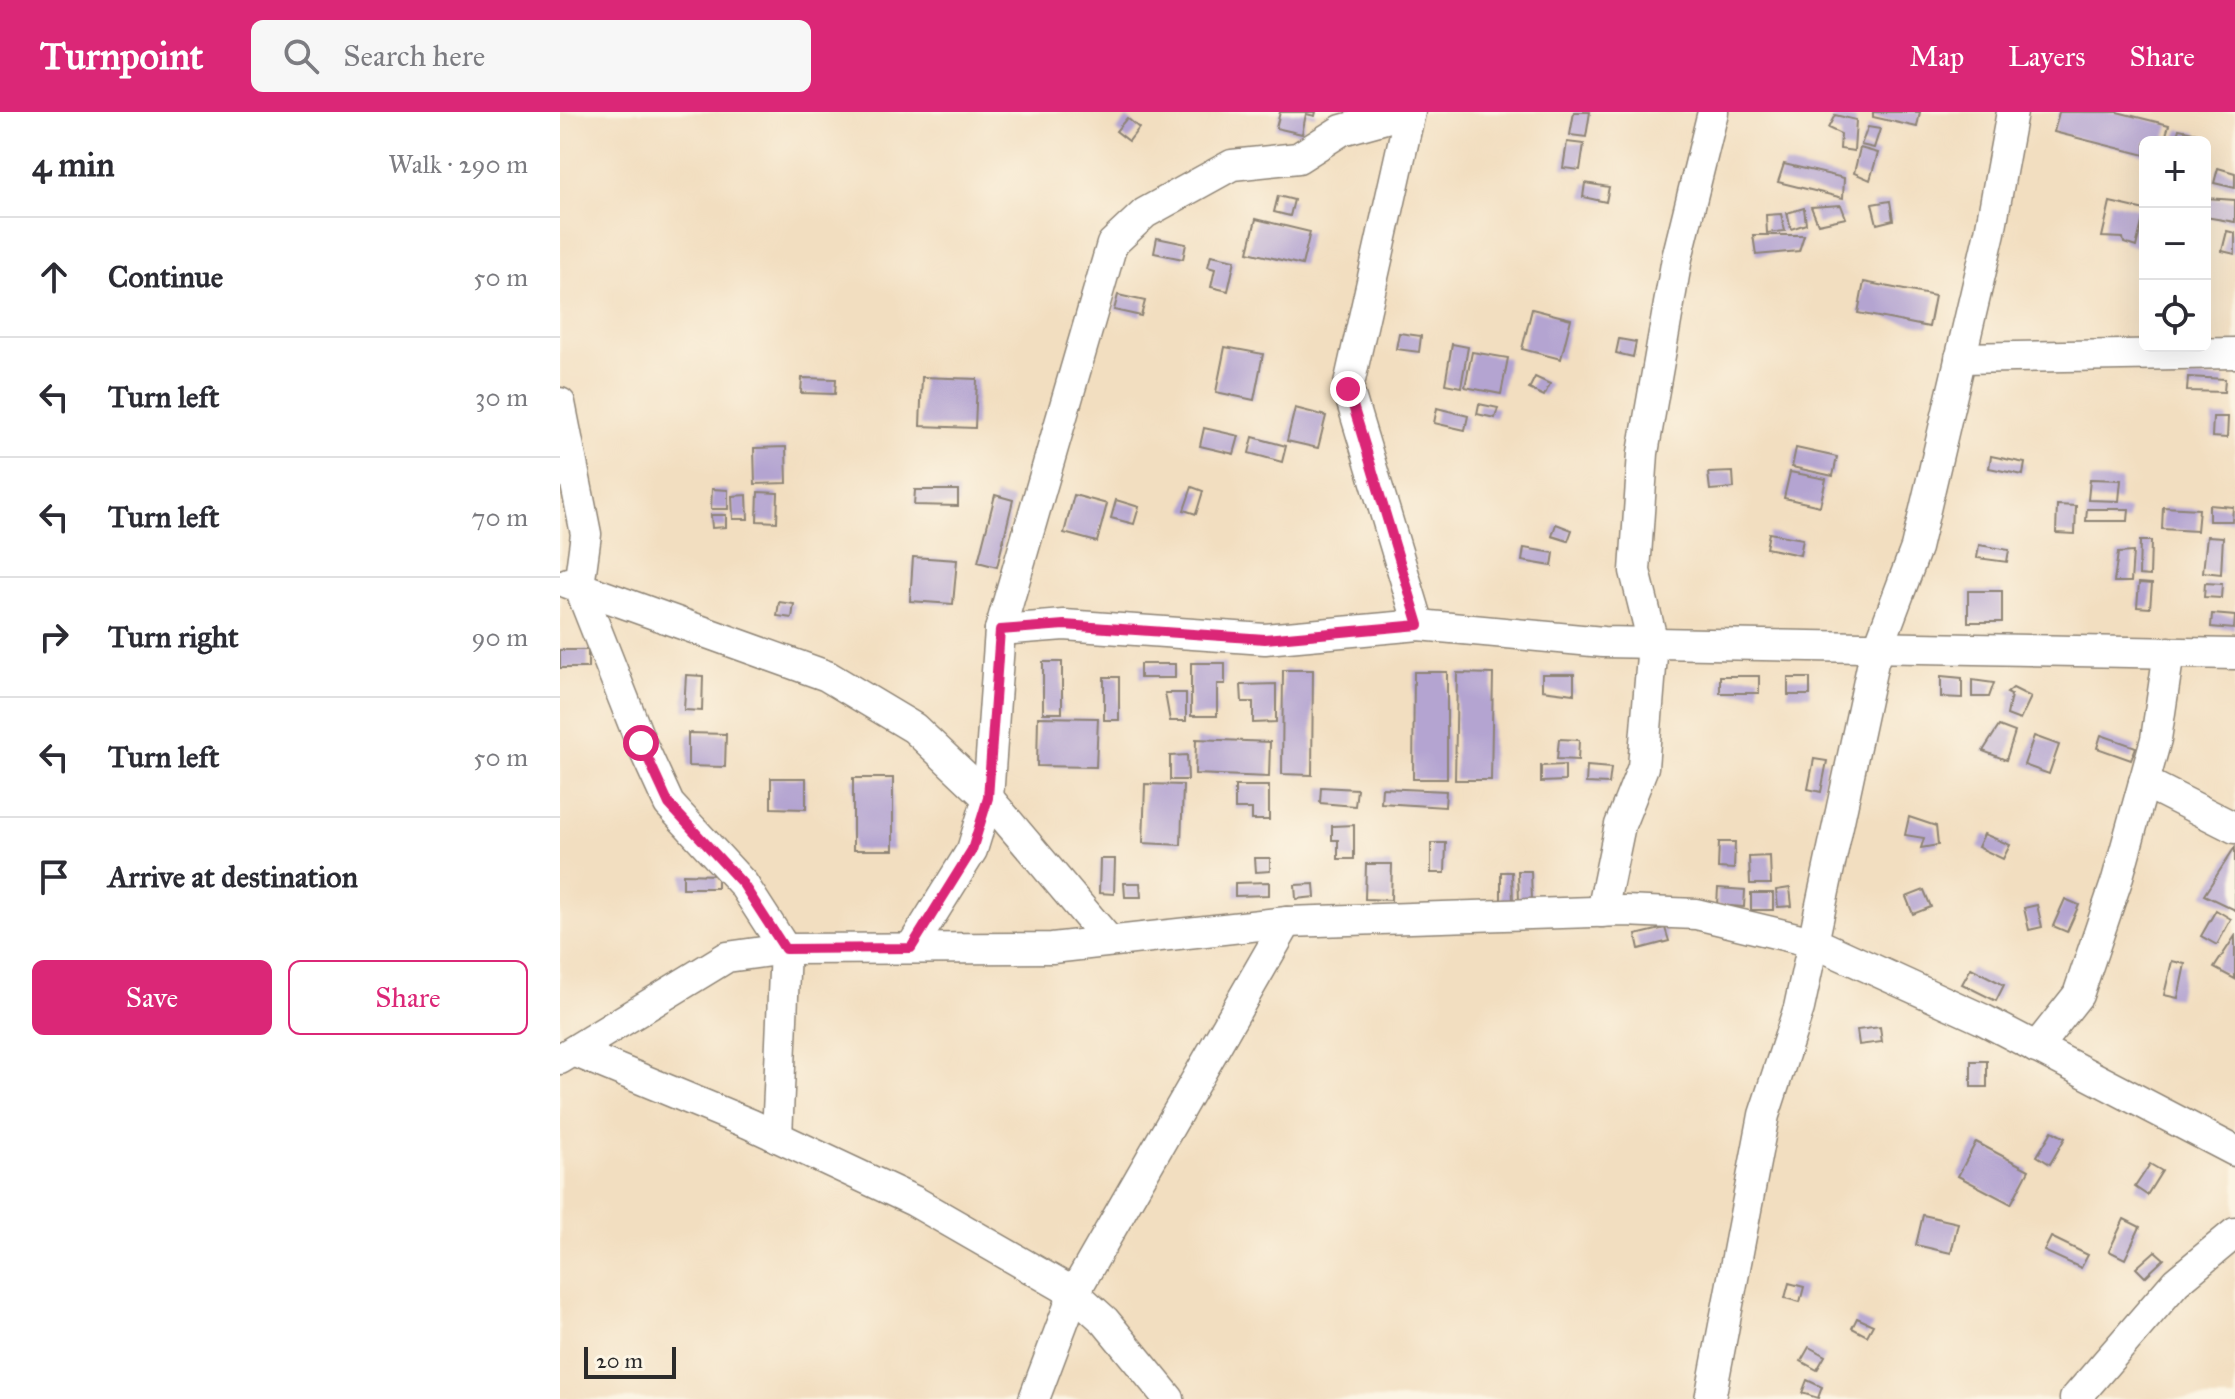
<!DOCTYPE html>
<meta charset="utf-8">
<style>
body{margin:0;font-family:"IM FELL Great Primer",serif;background:#f7f7f7;color:#2b2b33}
.controls{position:absolute;right:24px;top:24px;display:grid;overflow:hidden;border-radius:12px;box-shadow:0 8px 32px #0002}
.controls button{width:72px;height:72px;display:grid;place-items:center;padding:0;border:0;border-bottom:2px solid #e1e1e2;background:#fff;color:#2b2b33;font:40px sans-serif}
.scale{position:absolute;left:24px;bottom:20px;width:92px;box-sizing:border-box;padding-left:8px;border:4px solid #2b2b2b;border-top:0;font-size:22px;line-height:28px;white-space:nowrap;color:#2b2b2b;-webkit-text-stroke:6px #fcf5e5;paint-order:stroke}
.stop{position:absolute;width:24px;height:24px;margin:-18px;border:6px solid #db2777;border-radius:50%;background:#fff}
.stop.end{background:#db2777;border-color:#fff;box-shadow:0 2px 8px #0008}
.list{margin:0;padding:0;list-style:none}
h2{display:flex;justify-content:space-between;align-items:center;height:104px;margin:0;padding:0 32px;font-size:34px}
h2 small{font-size:26px;font-weight:400;color:#7c7c81}
.list li{display:grid;grid-template-columns:52px 1fr auto;gap:24px;align-items:center;box-sizing:border-box;height:120px;padding:0 32px;border-top:2px solid #e1e1e2}
.list b{display:block;font-size:30px;white-space:nowrap}
.list em{font-size:26px;font-style:normal;color:#7c7c81}
.actions{display:flex;gap:16px;padding:24px 32px}
.actions a{flex:1;padding:18px 0;border:2px solid #db2777;border-radius:12px;text-align:center;font-size:28px;color:#db2777}
.actions .main{background:#db2777;color:#fff}
.icon{flex:none;width:44px;height:44px;fill:none;stroke:currentColor;stroke-width:2;stroke-linecap:round;stroke-linejoin:round}
.map{position:relative;flex:none;width:1675px;height:1287px;overflow:hidden}
header{display:flex;align-items:center;gap:48px;box-sizing:border-box;height:112px;padding:0 40px;background:#db2777;color:#fff}
header strong{font-size:38px}
nav{display:flex;gap:44px;margin-inline-start:auto;font-size:28px}
.search{width:560px;height:72px;background:#f7f7f7;display:flex;align-items:center;gap:20px;box-sizing:border-box;padding:0 28px;border-radius:12px;color:#7c7c81;font-size:30px}
main{display:flex}
aside{flex:1;background:#fff}
.map>svg:first-child{display:block}
</style>
<header>
<strong>Turnpoint</strong>
<div class="search"><svg class="icon" aria-label="search" viewBox="0 0 24 24"><circle cx="10" cy="10" r="6"/><path d="M15 15l6 6"/></svg>Search here</div>
<nav><a>Map</a><a>Layers</a><a>Share</a></nav>
</header>
<main>
<aside>
<h2>4 min<small>Walk · 290 m</small></h2>
<ul class="list">
<li><svg class="icon" aria-label="ahead" viewBox="0 0 24 24"><path d="M12 20V5M6 11l6-6 6 6"/></svg><div><b>Continue</b></div><em>50 m</em></li>
<li><svg class="icon" aria-label="left" viewBox="0 0 24 24"><path d="M17 20v-9H6M10 6l-5 5 5 5"/></svg><div><b>Turn left</b></div><em>30 m</em></li>
<li><svg class="icon" aria-label="left" viewBox="0 0 24 24"><path d="M17 20v-9H6M10 6l-5 5 5 5"/></svg><div><b>Turn left</b></div><em>70 m</em></li>
<li><svg class="icon" aria-label="right" viewBox="0 0 24 24"><path d="M7 20v-9h11M14 6l5 5-5 5"/></svg><div><b>Turn right</b></div><em>90 m</em></li>
<li><svg class="icon" aria-label="left" viewBox="0 0 24 24"><path d="M17 20v-9H6M10 6l-5 5 5 5"/></svg><div><b>Turn left</b></div><em>50 m</em></li>
<li><svg class="icon" aria-label="arrive" viewBox="0 0 24 24"><path d="M6 21V4h12l-3 4 3 4H6"/></svg><div><b>Arrive at destination</b></div></li>
</ul>
<div class="actions"><a class="main">Save</a><a>Share</a></div>
</aside>
<div class="map">
<svg width="1675" height="1287" viewBox="0 0 1675 1287">
<rect width="100%" height="100%" fill="#fcf5e5"/>
<filter id="ink" filterUnits="userSpaceOnUse"><feTurbulence type="fractalNoise" baseFrequency=".0125" numOctaves="2"/><feDisplacementMap in="SourceGraphic" scale="16" xChannelSelector="R" yChannelSelector="G"/><feConvolveMatrix kernelMatrix="1 2 1 2 8 2 1 2 1" color-interpolation-filters="sRGB"/></filter>
<filter id="wash" filterUnits="userSpaceOnUse"><feTurbulence type="fractalNoise" baseFrequency=".006" numOctaves="4" result="noise"/><feDisplacementMap in="SourceGraphic" scale="32" xChannelSelector="R" yChannelSelector="G"/><feGaussianBlur stdDeviation="1.8" result="paint"/><feColorMatrix in="noise" values="0 0 0 0 0 0 0 0 0 0 0 0 0 0 0 0 0 1.4 0 .05"/><feComposite in="paint" operator="in"/></filter>
<g filter="url(#wash)">
<rect width="100%" height="100%" fill="#f2dec0"/>
<g id="blocks">
<g fill="#b4a4d1">
<polygon points="720,0 756,0 755,4 746,2 742,22 716,16"/>
<polygon points="1014,0 1030,0 1026,25 1010,23"/>
<polygon points="1313,0 1360,0 1357,15 1313,5"/>
<polygon points="1499,0 1557,0 1609,13 1604,30 1585,30 1585,43 1494,20"/>
<polygon points="1275,3 1296,8 1294,39 1280,37 1281,22 1268,16"/>
<polygon points="567,6 579,16 569,29 556,19"/>
<polygon points="1308,15 1320,17 1314,36 1301,33"/>
<polygon points="1619,17 1638,21 1635,30 1615,30"/>
<polygon points="1007,30 1024,32 1020,58 1003,56"/>
<polygon points="1300,36 1318,41 1310,68 1294,61"/>
<polygon points="1224,52 1284,66 1283,86 1218,70"/>
<polygon points="1658,56 1675,61 1675,76 1654,71"/>
<polygon points="1025,71 1049,75 1046,90 1023,85"/>
<polygon points="718,84 734,88 730,104 714,100"/>
<polygon points="1645,86 1675,88 1675,110 1645,105"/>
<polygon points="1330,89 1333,108 1317,112 1312,92"/>
<polygon points="1550,90 1585,98 1576,135 1564,131 1563,126 1542,125"/>
<polygon points="1281,93 1286,106 1258,112 1251,95"/>
<polygon points="1244,96 1246,112 1231,117 1227,101"/>
<polygon points="1221,102 1225,119 1207,121 1206,103"/>
<polygon points="696,107 750,120 742,153 688,140"/>
<polygon points="1667,119 1675,121 1675,142 1662,139"/>
<polygon points="1193,123 1244,123 1239,139 1196,143"/>
<polygon points="597,126 626,132 623,147 594,141"/>
<polygon points="651,143 675,148 668,179 651,175 655,157 648,155"/>
<polygon points="1304,170 1375,184 1369,215 1298,201"/>
<polygon points="558,183 585,189 581,204 554,198"/>
<polygon points="972,197 1011,207 1001,247 962,237"/>
<polygon points="839,221 861,224 859,240 836,237"/>
<polygon points="1059,227 1076,230 1073,245 1056,241"/>
<polygon points="892,232 908,235 901,275 885,272"/>
<polygon points="665,235 703,242 694,288 656,280"/>
<polygon points="912,240 948,246 941,282 905,275"/>
<polygon points="362,265 417,267 415,316 360,314"/>
<polygon points="975,265 990,272 984,284 969,277"/>
<polygon points="1628,265 1665,267 1664,280 1627,279"/>
<polygon points="242,266 276,267 275,282 241,281"/>
<polygon points="919,292 938,296 935,306 917,302"/>
<polygon points="735,296 766,304 758,336 727,329"/>
<polygon points="877,296 908,304 905,318 874,311"/>
<polygon points="1653,305 1668,305 1667,326 1652,325"/>
<polygon points="644,316 679,324 674,342 640,334"/>
<polygon points="693,325 726,334 722,350 689,341"/>
<polygon points="226,335 227,371 195,372 194,336"/>
<polygon points="1236,336 1277,345 1273,364 1232,355"/>
<polygon points="1431,344 1465,351 1463,363 1429,356"/>
<polygon points="1173,360 1174,376 1150,378 1148,361"/>
<polygon points="1230,360 1266,367 1260,394 1224,386"/>
<polygon points="1530,367 1561,368 1559,389 1528,388"/>
<polygon points="632,375 643,379 636,402 624,398"/>
<polygon points="152,377 168,378 168,397 151,397"/>
<polygon points="355,378 398,378 398,394 354,393"/>
<polygon points="198,380 218,381 217,410 197,409"/>
<polygon points="187,383 188,407 173,407 172,384"/>
<polygon points="435,383 453,388 437,455 418,450"/>
<polygon points="514,383 547,392 537,430 504,421"/>
<polygon points="556,388 579,395 574,412 551,406"/>
<polygon points="1497,393 1516,394 1515,422 1496,421"/>
<polygon points="1649,393 1673,395 1672,409 1649,409"/>
<polygon points="1603,395 1639,397 1637,419 1602,417"/>
<polygon points="1527,397 1569,397 1568,409 1526,409"/>
<polygon points="151,403 166,403 166,415 152,416"/>
<polygon points="996,412 1012,418 1008,429 992,424"/>
<polygon points="1209,421 1243,427 1240,443 1206,436"/>
<polygon points="1647,424 1663,425 1661,462 1643,460"/>
<polygon points="1580,429 1591,429 1590,464 1579,463"/>
<polygon points="1419,433 1449,438 1447,450 1417,446"/>
<polygon points="964,436 994,441 992,454 962,449"/>
<polygon points="1573,440 1571,470 1554,470 1558,441"/>
<polygon points="353,445 397,448 393,492 350,489"/>
<polygon points="1579,471 1592,472 1590,496 1577,495"/>
<polygon points="1645,471 1662,472 1661,486 1644,485"/>
<rect x="1408" y="479" width="34" height="31"/>
<polygon points="219,490 234,492 232,506 217,504"/>
<polygon points="1652,502 1675,504 1674,517 1651,515"/>
<rect x="0" y="538" width="28" height="18"/>
<rect x="483" y="550" width="19" height="51"/>
<polygon points="631,551 665,551 665,572 657,572 657,604 631,604"/>
<rect x="580" y="552" width="35" height="14"/>
<polygon points="723,558 753,558 752,663 722,662"/>
<polygon points="854,560 887,560 887,667 853,667"/>
<polygon points="897,561 933,562 931,668 895,668"/>
<polygon points="982,562 1014,562 1014,582 982,578"/>
<polygon points="126,563 143,564 142,599 124,598"/>
<rect x="1160" y="564" width="39" height="17"/>
<polygon points="1381,564 1402,566 1402,586 1381,585"/>
<rect x="544" y="565" width="15" height="43"/>
<rect x="1228" y="566" width="22" height="17"/>
<polygon points="1412,568 1434,571 1429,585 1412,585"/>
<polygon points="716,572 716,610 693,611 693,590 682,590 681,573"/>
<polygon points="1453,576 1471,585 1460,608 1447,603 1451,583 1447,581"/>
<polygon points="605,581 626,581 626,609 610,609"/>
<polygon points="478,605 538,606 536,655 477,654"/>
<polygon points="1439,614 1455,620 1446,648 1423,639"/>
<polygon points="128,621 166,622 165,655 128,654"/>
<polygon points="1541,623 1576,635 1571,648 1537,636"/>
<polygon points="1474,624 1499,633 1489,662 1464,653"/>
<polygon points="636,627 710,630 709,665 635,662"/>
<polygon points="999,627 1019,628 1018,648 997,647"/>
<polygon points="627,643 628,668 610,668 610,644"/>
<polygon points="1254,647 1267,649 1261,680 1248,677"/>
<polygon points="1005,653 1005,669 981,670 981,654"/>
<polygon points="1027,654 1051,656 1049,672 1026,671"/>
<polygon points="211,666 246,666 246,697 211,696"/>
<rect x="293" y="666" width="40" height="72"/>
<polygon points="585,672 623,673 621,733 583,731"/>
<polygon points="675,674 709,674 709,708 692,708 692,697 675,697"/>
<polygon points="761,675 797,677 795,694 760,691"/>
<polygon points="822,676 886,679 885,695 821,691"/>
<polygon points="1349,705 1376,714 1378,733 1361,736 1364,726 1345,723"/>
<polygon points="794,713 794,747 778,747 778,728 772,728 772,714"/>
<polygon points="1424,722 1450,733 1443,747 1418,735"/>
<polygon points="1159,730 1175,730 1174,757 1158,756"/>
<polygon points="871,731 886,731 885,761 871,761"/>
<polygon points="1675,735 1675,798 1644,783"/>
<polygon points="1210,744 1211,772 1190,772 1189,745"/>
<polygon points="695,746 710,746 710,759 696,760"/>
<polygon points="540,747 555,747 554,782 539,781"/>
<polygon points="806,752 832,752 831,788 805,787"/>
<polygon points="958,759 971,759 972,789 959,790"/>
<polygon points="941,760 952,760 953,791 941,791"/>
<polygon points="123,762 157,763 157,776 123,776"/>
<polygon points="709,770 709,783 675,784 675,771"/>
<polygon points="564,771 580,771 581,785 565,785"/>
<polygon points="754,772 755,785 736,787 735,773"/>
<polygon points="1158,776 1185,778 1184,795 1157,793"/>
<polygon points="1230,776 1232,794 1218,795 1216,778"/>
<polygon points="1364,778 1371,795 1353,802 1346,785"/>
<rect x="1191" y="781" width="22" height="17"/>
<polygon points="1505,787 1519,793 1507,820 1493,814"/>
<polygon points="1477,793 1482,815 1469,818 1464,796"/>
<polygon points="1656,798 1671,807 1657,833 1641,824"/>
<polygon points="1105,816 1109,829 1079,837 1076,823"/>
<polygon points="1675,824 1675,867 1654,856"/>
<polygon points="1612,849 1625,852 1618,886 1604,883"/>
<polygon points="1411,856 1444,873 1436,889 1402,872"/>
<polygon points="1320,915 1322,930 1299,933 1297,918"/>
<rect x="1411" y="949" width="16" height="26"/>
<polygon points="1492,1019 1505,1026 1490,1052 1477,1044"/>
<polygon points="1416,1030 1469,1058 1451,1092 1398,1064"/>
<polygon points="1590,1052 1602,1059 1587,1083 1575,1075"/>
<polygon points="1363,1103 1398,1111 1391,1141 1356,1133"/>
<polygon points="1564,1107 1580,1115 1565,1147 1549,1139"/>
<polygon points="1491,1125 1528,1143 1521,1156 1484,1139"/>
<polygon points="1595,1139 1604,1147 1585,1165 1576,1156"/>
<polygon points="1229,1171 1244,1175 1240,1190 1225,1186"/>
<polygon points="1297,1206 1313,1213 1307,1224 1292,1216"/>
<polygon points="1249,1235 1265,1244 1257,1258 1241,1249"/>
<polygon points="1247,1268 1262,1275 1258,1286 1242,1281"/>
</g>
</g>
</g>
<g filter="url(#ink)">
<use href="#blocks" fill-opacity="0" stroke="#8e8476" stroke-width="2"/>
<g fill="none" stroke-linecap="round" stroke-linejoin="round">
<g stroke="#8e8476" stroke-width="33">
<g id="street">
<polyline points="850,0 788,277 859,513"/>
<polyline points="1400,246 1675,241"/>
<polyline points="0,291 26,422 19,474 81,631 109,692 183,772 225,837 217,1025"/>
<polyline points="8,471 267,564 354,616 428,686 549,829"/>
<polyline points="440,518 504,513 705,527 859,513 1043,530 1675,542"/>
<polyline points="1584,670 1675,716"/>
<polyline points="1042,800 1060,713 1083,655 1093,531 1075,459 1083,341 1117,146 1153,0"/>
<polyline points="351,836 412,738 428,686 440,518 552,132 585,101 672,53 738,46 782,18 847,0"/>
<polyline points="1476,936 1518,883 1557,768 1596,627 1609,540"/>
<polyline points="16,940 190,1012 354,1089 514,1181 545,1209 609,1287"/>
<polyline points="0,947 167,845 225,837 492,836 727,810 1064,799 1136,802 1253,830 1422,907 1675,1039"/>
<polyline points="474,1287 514,1181 727,810"/>
<polyline points="1150,1287 1204,1003 1239,896 1313,550 1356,436 1430,120 1452,0"/>
<polyline points="1515,1287 1616,1170 1675,1121"/>
</g>
</g>
<use href="#street" stroke="#fff" stroke-width="30"/>
</g>
</g>
<g fill="none" stroke-linecap="round" stroke-linejoin="round" filter="url(#ink)">
<polyline stroke="#db2777" stroke-width="10" points="81,631 109,692 183,772 225,837 351,836 412,738 428,686 440,518 504,513 705,527 859,513 788,277"/>
</g>
</svg>
<div class="controls">
<button>+</button>
<button>−</button>
<button><svg class="icon" aria-label="locate" viewBox="0 0 24 24"><circle cx="12" cy="12" r="6"/><path d="M12 2v4M12 18v4M2 12h4M18 12h4"/></svg></button>
</div>
<div class="scale">20 m</div>
<div class="stop" style="left:81px;top:631px"></div>
<div class="stop end" style="left:788px;top:277px"></div>
</div>
</main>
